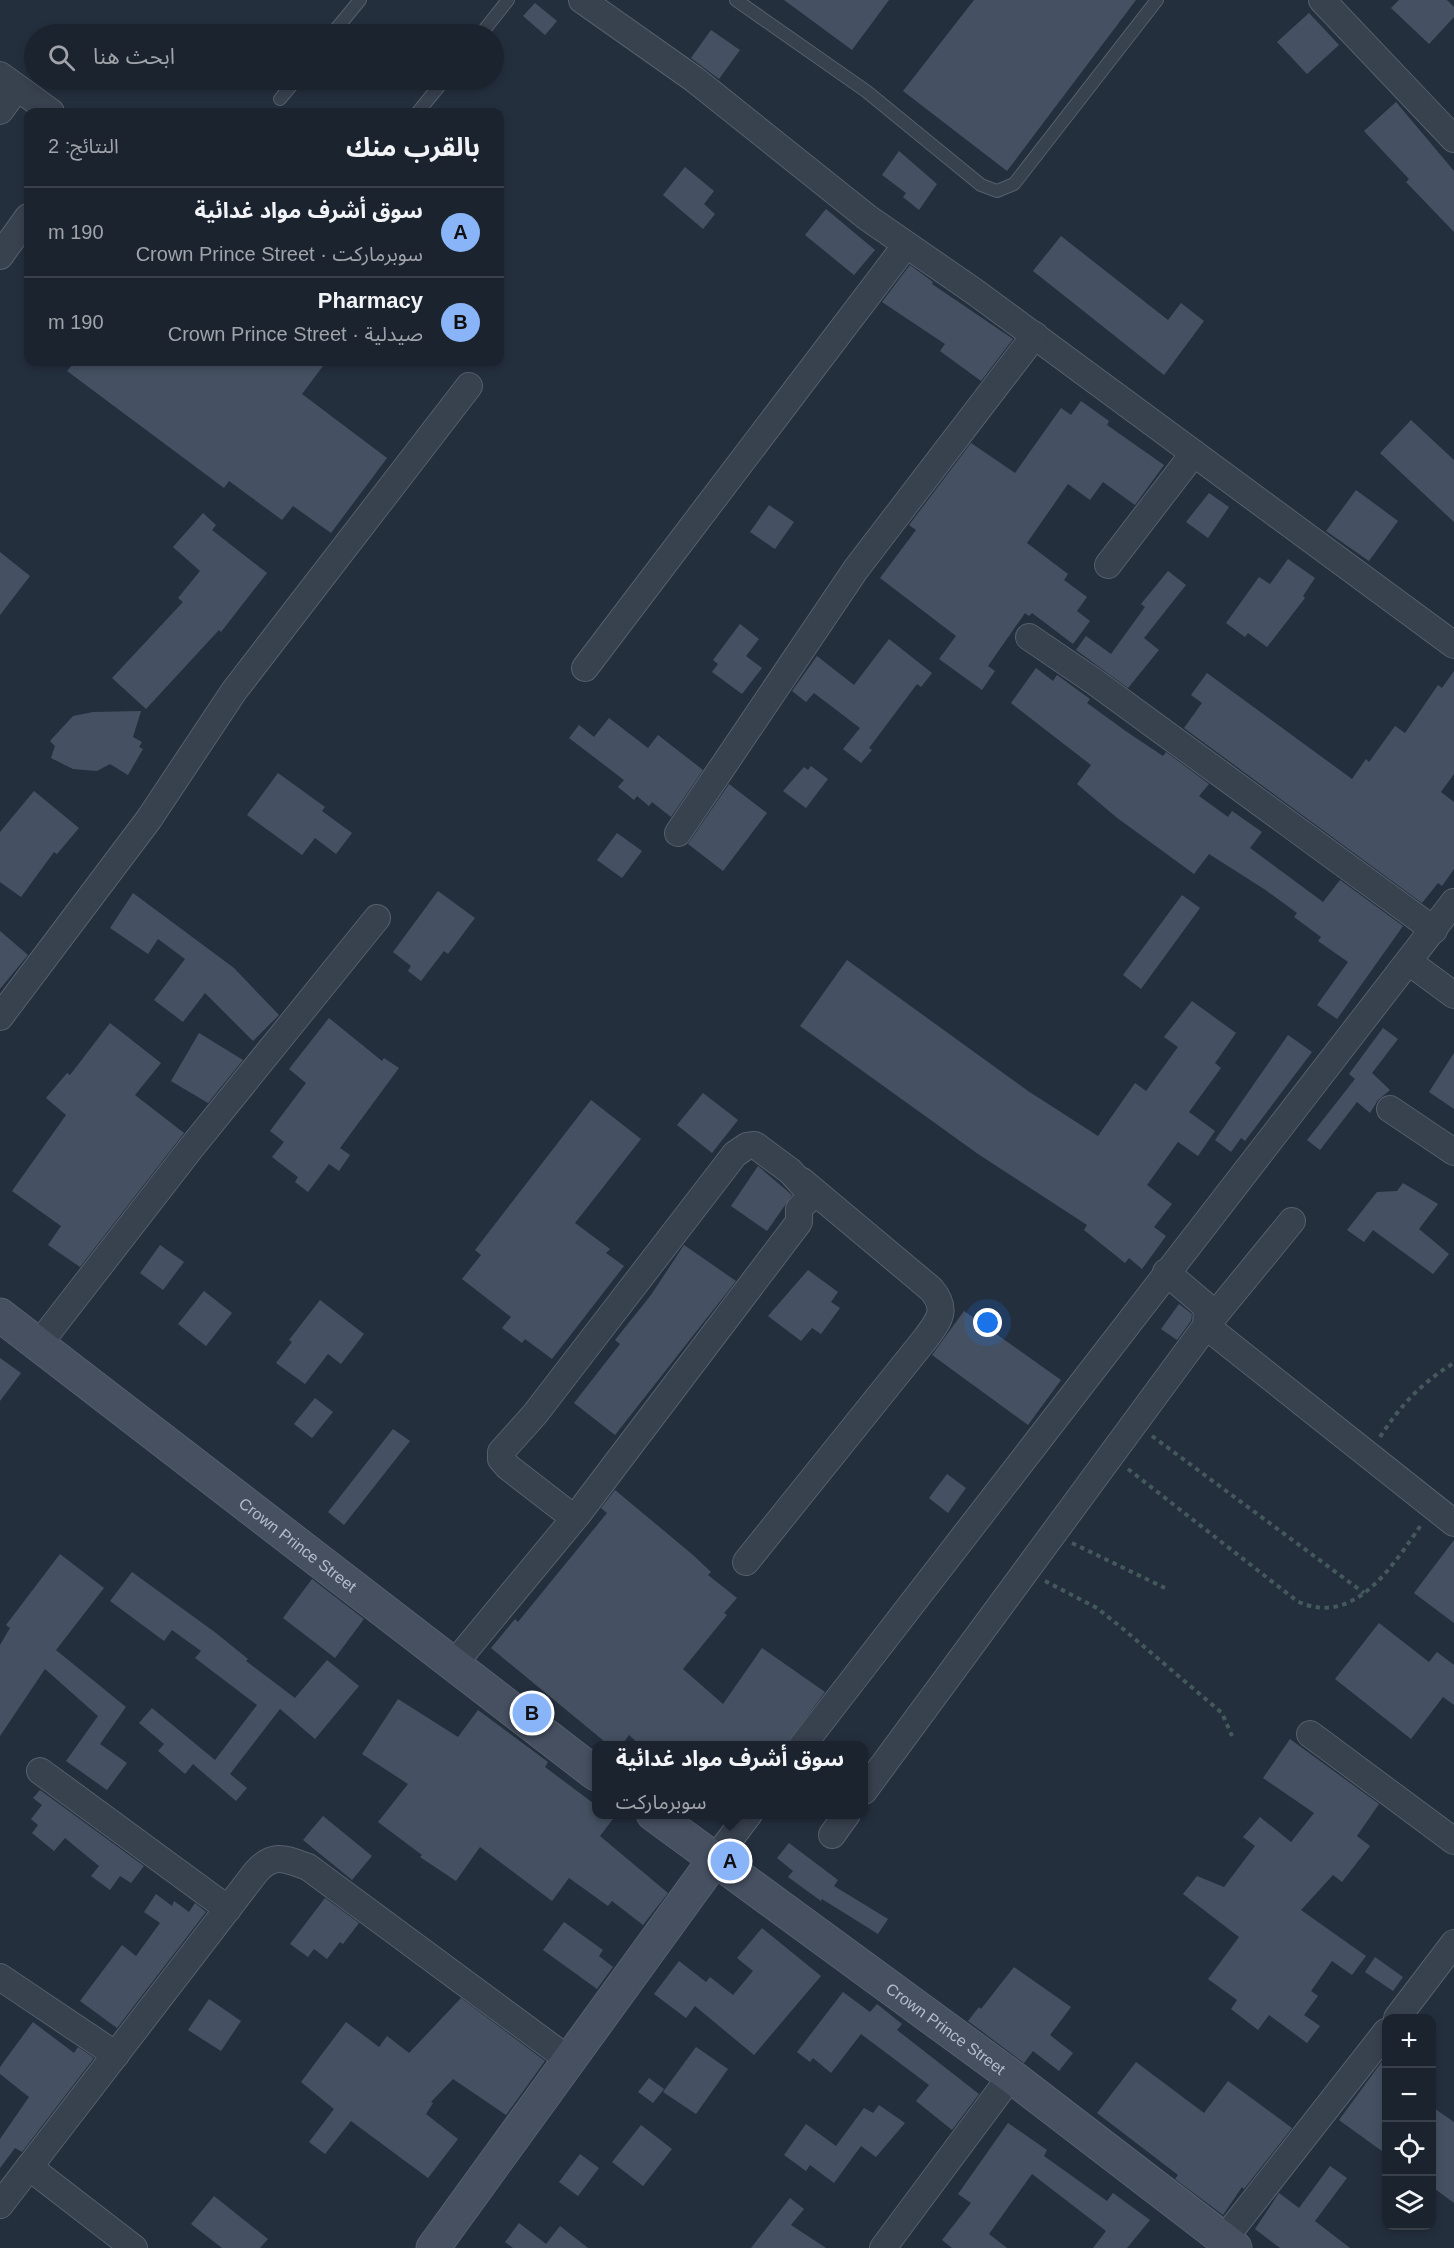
<!DOCTYPE html>
<html lang="ar">
<meta charset="utf-8">
<style>
body{margin:0;font-family:Helvetica,"Noto Sans Arabic",sans-serif;background:#242b36;color:#f1f3f6;direction:rtl}
.controls{position:absolute;right:18px;bottom:18px;display:grid;overflow:hidden;border-radius:12px;box-shadow:0 3px 9px #0003}
.controls button{width:54px;height:54px;display:grid;place-items:center;padding:0;border:0;border-bottom:2px solid #39404a;background:#1b232e;color:#f1f3f6;font:30px sans-serif}
.you{position:absolute;left:988px;top:1323px;width:21px;height:21px;margin:-15px;border:4px solid #fff;border-radius:50%;background:#1a73e8;box-shadow:0 0 0 9px #1a73e833}
.badge{display:grid;place-items:center;width:39px;height:39px;border-radius:50%;background:#8ab4f8;color:#111;font-size:20px;font-weight:700}
.pin{position:absolute;translate:-50% -50%;border:3px solid #fff;box-shadow:0 2px 6px #0006}
.popup{position:absolute;left:592px;top:1741px;width:276px;height:78px;box-sizing:border-box;display:grid;place-content:center;border-radius:12px;background:#1b232e;filter:drop-shadow(0 2px 4px #0005);font-size:20px;white-space:nowrap;color:#a0a4aa}
.popup b{font-size:22px;color:#f1f3f6}
.popup::after{content:'';position:absolute;left:50%;top:100%;margin-left:-12px;border:12px solid transparent;border-top-color:#1b232e}
.list{margin:0;padding:0;list-style:none}
h2{display:flex;justify-content:space-between;align-items:center;height:78px;margin:0;padding:0 24px;font-size:26px}
h2 small{font-size:20px;font-weight:400;color:#a0a4aa}
.list li{display:grid;grid-template-columns:39px 1fr auto;gap:18px;align-items:center;box-sizing:border-box;height:90px;padding:0 24px;border-top:2px solid #39404a}
.list b{display:block;font-size:22px;white-space:nowrap}
.list p{margin:0;font-size:20px;white-space:nowrap;color:#a0a4aa}
.list em{font-size:20px;font-style:normal;color:#a0a4aa}
.icon{flex:none;width:33px;height:33px;fill:none;stroke:currentColor;stroke-width:2;stroke-linecap:round;stroke-linejoin:round}
.map{position:relative;flex:none;width:1454px;height:2248px;overflow:hidden;direction:ltr}
.search{position:absolute;background:#1b232e;box-shadow:0 3px 9px #0003;left:24px;top:24px;width:480px;height:66px;display:flex;align-items:center;gap:15px;box-sizing:border-box;padding:0 21px;border-radius:33px;color:#a0a4aa;font-size:22px}
.panel{position:absolute;background:#1b232e;box-shadow:0 3px 9px #0003;left:24px;top:108px;width:480px;height:258px;border-radius:12px;direction:rtl}
.map>svg:first-child{display:block}
</style>
<div class="map">
<svg width="1454" height="2248" viewBox="0 0 1454 2248">
<rect width="100%" height="100%" fill="#242f3e"/>
<g fill="#455162">
<polygon points="784,0 889,0 852,50"/>
<polygon points="974,0 1136,0 1007,171 903,91"/>
<polygon points="1399,0 1447,0 1454,7 1454,17 1429,44 1391,8"/>
<polygon points="535,3 557,21 545,35 523,16"/>
<polygon points="1309,13 1339,45 1307,74 1277,42"/>
<polygon points="711,30 740,50 719,79 691,58"/>
<polygon points="1396,102 1454,171 1454,232 1406,182 1409,179 1364,131"/>
<polygon points="899,151 937,184 919,210 903,197 906,193 882,175"/>
<polygon points="685,167 714,191 704,204 715,214 703,229 663,195"/>
<polygon points="826,209 875,250 854,275 805,235"/>
<polygon points="1061,236 1168,320 1181,303 1204,321 1164,375 1033,271"/>
<polygon points="910,265 933,282 932,284 1013,339 981,381 940,351 945,344 882,302"/>
<polygon points="75,362 326,362 302,394 387,458 331,533 293,506 282,520 229,481 224,488 67,371"/>
<polygon points="1081,401 1109,421 1107,425 1164,465 1135,505 1103,482 1090,500 1068,484 1027,543 1068,574 1064,580 1087,597 1077,611 1090,621 1073,644 1032,613 1029,616 1025,613 988,666 995,671 982,690 939,659 956,636 880,578 916,530 909,525 971,443 1015,473 1061,408 1071,415"/>
<polygon points="1411,420 1454,460 1454,522 1380,453"/>
<polygon points="1356,490 1398,521 1369,561 1326,531"/>
<polygon points="1209,493 1229,507 1208,538 1186,522"/>
<polygon points="769,505 794,522 775,549 750,532"/>
<polygon points="203,513 216,525 212,530 267,573 221,632 219,630 146,709 112,678 183,602 178,598 200,571 173,547"/>
<polygon points="0,552 30,576 0,615"/>
<polygon points="1288,559 1315,578 1303,596 1305,598 1267,647 1248,633 1245,637 1226,623 1259,577 1270,584"/>
<polygon points="1168,571 1186,585 1144,638 1159,650 1128,688 1076,650 1086,636 1111,654 1145,607 1141,604"/>
<polygon points="740,624 759,639 746,656 762,668 742,694 712,672 718,664 713,660"/>
<polygon points="889,639 932,673 921,687 917,684 869,748 872,750 861,763 843,749 860,728 814,693 806,702 792,691 817,656 854,685"/>
<polygon points="1036,668 1053,681 1057,675 1090,699 1087,703 1127,732 1163,756 1166,752 1209,784 1199,796 1228,817 1232,811 1262,832 1250,848 1323,902 1340,880 1403,926 1337,1019 1317,1005 1348,962 1318,941 1321,937 1294,917 1297,913 1264,889 1209,854 1194,874 1116,817 1077,784 1091,765 1011,703"/>
<polygon points="1454,671 1454,774 1441,792 1454,802 1454,869 1442,886 1438,883 1422,903 1184,728 1202,703 1191,695 1207,673 1352,779 1366,759 1369,762 1395,726 1405,733 1438,685 1442,688"/>
<polygon points="141,711 133,737 142,742 139,747 143,749 128,775 110,764 97,771 73,769 51,758 55,746 50,741 73,716 93,712"/>
<polygon points="609,718 648,748 658,735 703,770 671,817 652,802 649,806 637,796 634,800 618,787 624,780 569,738 579,725 594,737"/>
<polygon points="811,766 828,779 806,808 783,791 804,767 808,770"/>
<polygon points="278,773 325,807 322,811 352,833 336,854 315,838 302,855 247,815"/>
<polygon points="729,784 767,813 723,871 688,844"/>
<polygon points="34,791 79,828 57,854 54,852 21,897 0,882 0,832"/>
<polygon points="617,833 642,851 622,878 597,860"/>
<polygon points="438,891 475,918 448,954 444,951 421,981 408,971 411,966 393,952"/>
<polygon points="133,893 234,968 279,1015 253,1041 205,993 183,1022 154,1000 185,959 158,939 148,954 110,928"/>
<polygon points="1182,895 1200,908 1141,989 1123,975"/>
<polygon points="0,931 28,955 0,989"/>
<polygon points="847,960 1028,1091 1098,1136 1135,1083 1146,1091 1178,1047 1164,1037 1192,1001 1236,1033 1215,1063 1221,1068 1189,1112 1215,1131 1198,1156 1178,1142 1147,1185 1172,1204 1154,1227 1166,1236 1142,1269 1129,1258 1125,1263 1084,1230 1087,1225 978,1154 800,1026"/>
<polygon points="329,1018 382,1061 384,1058 399,1068 340,1148 350,1155 339,1171 329,1164 308,1192 295,1182 298,1177 272,1157 284,1142 270,1131 306,1083 289,1069"/>
<polygon points="110,1023 161,1063 135,1095 184,1133 80,1267 48,1245 61,1226 12,1191 66,1115 46,1098 67,1073 70,1075"/>
<polygon points="1383,1028 1398,1039 1372,1073 1390,1090 1378,1100 1370,1113 1357,1102 1320,1150 1307,1140 1355,1079 1349,1074"/>
<polygon points="199,1033 243,1060 208,1103 171,1081"/>
<polygon points="1288,1035 1312,1052 1245,1141 1241,1138 1231,1152 1215,1140"/>
<polygon points="1454,1053 1454,1109 1429,1092"/>
<polygon points="703,1093 738,1120 712,1153 677,1125"/>
<polygon points="591,1100 641,1139 575,1223 610,1249 606,1253 624,1266 552,1359 525,1339 522,1343 502,1328 511,1317 462,1279 481,1255 475,1250"/>
<polygon points="758,1166 792,1195 767,1231 731,1206"/>
<polygon points="1403,1183 1438,1204 1419,1229 1449,1254 1433,1274 1373,1230 1364,1242 1347,1230 1377,1192 1397,1191"/>
<polygon points="160,1245 184,1262 163,1290 140,1273"/>
<polygon points="684,1245 736,1281 615,1435 574,1403 620,1344 615,1340 651,1295"/>
<polygon points="808,1270 838,1292 831,1302 840,1308 821,1334 812,1328 801,1341 768,1316"/>
<polygon points="204,1291 232,1313 206,1346 178,1324"/>
<polygon points="320,1300 364,1334 341,1364 328,1354 305,1384 276,1363 292,1342 289,1340"/>
<polygon points="1179,1304 1192,1314 1191,1321 1177,1340 1161,1329"/>
<polygon points="964,1311 1061,1380 1028,1425 932,1355"/>
<polygon points="0,1358 21,1373 0,1401"/>
<polygon points="315,1398 333,1412 312,1438 294,1424"/>
<polygon points="393,1429 410,1441 344,1525 328,1512"/>
<polygon points="947,1474 966,1488 948,1513 929,1498"/>
<polygon points="615,1490 693,1555 711,1572 708,1575 737,1598 724,1613 727,1615 683,1669 723,1704 762,1648 825,1692 785,1746 641,1746 629,1735 621,1746 610,1746 491,1648 515,1619 518,1622 607,1513 601,1508"/>
<polygon points="1454,1540 1454,1623 1414,1593"/>
<polygon points="60,1554 104,1588 56,1650 126,1707 100,1744 127,1763 107,1790 66,1761 98,1716 45,1669 0,1736 0,1645 10,1628 6,1625"/>
<polygon points="132,1572 216,1633 248,1659 246,1661 295,1698 327,1660 359,1686 315,1739 280,1709 230,1774 247,1788 236,1801 193,1764 185,1774 158,1751 164,1744 139,1723 152,1708 215,1760 257,1705 195,1658 201,1651 172,1630 164,1641 110,1601"/>
<polygon points="312,1579 364,1619 335,1658 283,1618"/>
<polygon points="1379,1623 1429,1662 1437,1652 1454,1665 1454,1705 1443,1697 1411,1739 1335,1679"/>
<polygon points="398,1699 458,1737 478,1710 548,1762 545,1767 597,1806 597,1815 616,1815 600,1836 668,1893 643,1925 612,1901 608,1906 569,1878 552,1901 480,1847 456,1881 420,1857 422,1855 378,1822 408,1784 362,1754"/>
<polygon points="1290,1739 1379,1804 1357,1836 1370,1846 1342,1882 1333,1875 1301,1910 1366,1956 1352,1975 1332,1961 1311,1991 1318,1996 1304,2015 1320,2026 1307,2043 1269,2015 1258,2030 1231,2009 1237,2000 1208,1979 1239,1937 1183,1894 1197,1876 1224,1887 1255,1846 1243,1837 1260,1817 1291,1842 1314,1813 1263,1778"/>
<polygon points="40,1790 144,1866 131,1883 120,1876 110,1890 91,1876 99,1866 65,1838 54,1851 32,1833 38,1825 31,1819 42,1805 33,1798"/>
<polygon points="323,1816 372,1856 352,1880 303,1840"/>
<polygon points="789,1843 838,1880 834,1886 888,1919 878,1934 822,1899 821,1901 788,1877 793,1871 777,1858"/>
<polygon points="156,1894 172,1906 174,1901 189,1912 195,1903 206,1912 117,2028 80,2001 122,1945 136,1956 160,1923 144,1912"/>
<polygon points="325,1898 359,1923 343,1944 340,1942 327,1959 314,1949 308,1957 290,1944"/>
<polygon points="564,1922 603,1950 599,1956 613,1967 597,1989 543,1950"/>
<polygon points="762,1928 821,1976 754,2055 695,2006 686,2018 654,1994 679,1961 706,1982 710,1977 733,1995 753,1971 737,1958"/>
<polygon points="1375,1957 1403,1977 1393,1991 1365,1972"/>
<polygon points="1014,1967 1071,2007 1050,2035 1073,2053 1059,2071 1033,2051 1024,2063 968,2021 979,2007 981,2009"/>
<polygon points="843,1992 870,2012 877,2004 902,2024 897,2030 979,2094 952,2130 916,2101 929,2085 861,2034 831,2073 813,2058 810,2062 797,2052"/>
<polygon points="461,1998 545,2061 506,2115 453,2079 431,2102 433,2103 426,2114 458,2139 428,2178 351,2121 325,2154 309,2142 334,2109 301,2082 346,2022 379,2047 387,2036 409,2053"/>
<polygon points="209,1999 241,2021 221,2051 188,2030"/>
<polygon points="33,2022 74,2053 78,2047 94,2058 22,2152 15,2148 0,2168 0,2139 29,2097 0,2074 0,2067"/>
<polygon points="696,2047 728,2069 696,2114 663,2092"/>
<polygon points="1386,2056 1386,2154 1339,2120"/>
<polygon points="1136,2062 1204,2113 1228,2081 1292,2128 1244,2189 1242,2187 1223,2215 1175,2179 1178,2175 1097,2113"/>
<polygon points="649,2078 664,2089 653,2103 638,2092"/>
<polygon points="879,2105 905,2123 876,2157 861,2146 834,2183 810,2165 806,2171 784,2155 806,2124 836,2146 864,2108 873,2113"/>
<polygon points="1431,2106 1454,2122 1454,2203 1431,2186"/>
<polygon points="1008,2123 1047,2150 1044,2156 1107,2201 1113,2193 1150,2220 1127,2248 1093,2248 1106,2231 1032,2174 989,2234 1007,2248 952,2248 942,2240 971,2203 958,2194"/>
<polygon points="641,2125 672,2149 643,2186 612,2162"/>
<polygon points="580,2154 599,2168 578,2196 559,2182"/>
<polygon points="1330,2166 1347,2178 1315,2221 1350,2248 1280,2248 1255,2229 1279,2193 1299,2208"/>
<polygon points="214,2196 268,2239 260,2248 222,2248 191,2224"/>
<polygon points="790,2198 804,2209 791,2225 826,2248 751,2248"/>
<polygon points="519,2223 546,2244 560,2226 588,2248 513,2248 505,2242"/>
</g>
<g fill="none" stroke-linecap="round" stroke-linejoin="round">
<g stroke="#565f6c" stroke-width="14">
<g id="lane">
<polyline points="736,0 866,91 981,185 997,191 1014,184 1157,0"/>
<polyline points="332,34 360,0"/>
<polyline points="481,34 508,0"/>
<polyline points="280,99 296,80"/>
<polyline points="418,112 444,80"/>
</g>
</g>
<g stroke="#565f6c" stroke-width="28">
<g id="street">
<polyline points="582,0 694,79 868,218 975,292 1454,645"/>
<polyline points="1322,0 1454,139"/>
<polyline points="0,75 51,112"/>
<polyline points="0,111 17,88"/>
<polyline points="0,256 28,217"/>
<polyline points="1108,565 1194,453"/>
<polyline points="1029,637 1095,682 1434,930"/>
<polyline points="585,668 906,245"/>
<polyline points="678,833 856,569 1035,335"/>
<polyline points="1409,962 1454,995"/>
<polyline points="0,1017 149,819 234,691 469,386"/>
<polyline points="1390,1109 1454,1152"/>
<polyline points="1166,1272 1207,1307 1206,1326 1454,1523"/>
<polyline points="39,1344 191,1148 377,918"/>
<path d="M746 1562 926 1338C940 1319 948 1309 931 1289L802 1181"/>
<polyline points="454,1664 578,1514 799,1222 799,1209 812,1195 790,1171 755,1145 747,1146 735,1154 535,1414 501,1452 501,1459 508,1467 574,1518"/>
<polyline points="1310,1734 1454,1841"/>
<polyline points="802,1746 1454,902"/>
<polyline points="40,1771 228,1909"/>
<polyline points="864,1791 1206,1326 1292,1221"/>
<polyline points="832,1835 847,1814"/>
<polyline points="715,1859 749,1814"/>
<polyline points="0,1977 116,2055"/>
<polyline points="1397,2018 1454,1943"/>
<polyline points="29,2167 134,2248"/>
<path d="M0 2205 256 1872C274 1852 285 1859 308 1867L569 2060"/>
<polyline points="1224,2239 1386,2032"/>
<polyline points="883,2248 1011,2076"/>
</g>
</g>
<g stroke="#565f6c" stroke-width="35">
<g id="secondary">
<path id="s1" d="M0 1315 596 1774"/>
<path id="s2" d="M653 1814 1011 2076 1235 2248"/>
<polyline points="433,2248 715,1859"/>
</g>
</g>
<g stroke="#44595c" stroke-width="4" stroke-dasharray="4.5 4.5" stroke-linecap="butt">
<polyline points="1152,1436 1364,1593"/>
<path d="M1380 1437C1400 1406 1422 1382 1454 1363"/>
<path d="M1128 1469 1297 1601C1354 1629 1394 1564 1421 1525"/>
<polyline points="1072,1543 1165,1588"/>
<polyline points="1045,1581 1097,1608 1122,1628 1222,1713 1232,1736"/>
</g>
<use href="#lane" stroke="#38414e" stroke-width="12"/>
<use href="#street" stroke="#38414e" stroke-width="26"/>
<use href="#secondary" stroke="#465061" stroke-width="33"/>
</g>
<g text-anchor="middle" stroke-width="4.5" stroke-linejoin="round" paint-order="stroke">
<g font-size="16" fill="#b4bcc9" stroke="#1d2633">
<text dy="6" stroke="none"><textPath href="#s1" startOffset="376">Crown Prince Street</textPath></text>
<text dy="6" stroke="none"><textPath href="#s2" startOffset="363">Crown Prince Street</textPath></text>
</g>
</g>
</svg>
<div class="controls">
<button>+</button>
<button>−</button>
<button><svg class="icon" aria-label="locate" viewBox="0 0 24 24"><circle cx="12" cy="12" r="6"/><path d="M12 2v4M12 18v4M2 12h4M18 12h4"/></svg></button>
<button><svg class="icon" aria-label="layers" viewBox="0 0 24 24"><path d="M12 4l9 5-9 5-9-5zM3 14l9 5 9-5"/></svg></button>
</div>
<div class="you"></div>
<div class="pin badge" style="left:730px;top:1861px">A</div>
<div class="popup"><b>سوق أشرف مواد غدائية</b>سوبرماركت</div>
<div class="pin badge" style="left:532px;top:1713px">B</div>
<div class="search"><svg class="icon" aria-label="search" viewBox="0 0 24 24"><circle cx="10" cy="10" r="6"/><path d="M15 15l6 6"/></svg>ابحث هنا</div>
<section class="panel">
<h2>بالقرب منك<small>النتائج: 2</small></h2>
<ul class="list">
<li><span class="badge">A</span><div><b>سوق أشرف مواد غدائية</b><p>سوبرماركت · Crown Prince Street</p></div><em>190 m</em></li>
<li><span class="badge">B</span><div><b>Pharmacy</b><p>صيدلية · Crown Prince Street</p></div><em>190 m</em></li>
</ul>
</section>
</div>
